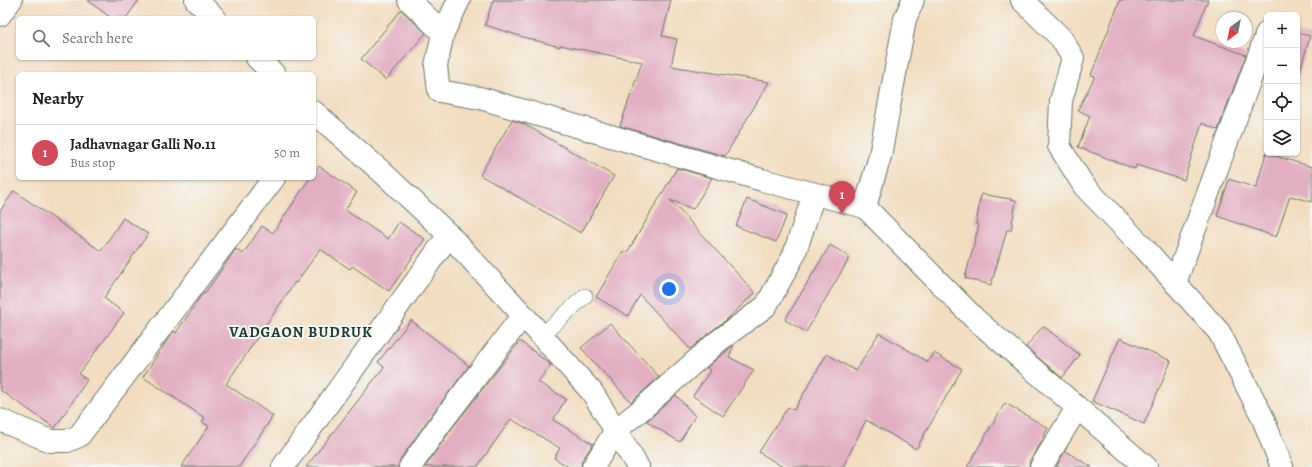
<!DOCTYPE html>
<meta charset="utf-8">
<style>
body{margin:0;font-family:Alegreya,serif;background:#f6f6f6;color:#222}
.controls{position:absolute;right:12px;top:12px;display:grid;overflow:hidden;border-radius:6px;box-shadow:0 1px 3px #0004}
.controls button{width:36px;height:36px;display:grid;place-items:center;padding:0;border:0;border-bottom:1px solid #e0e0e0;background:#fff;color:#222;font:20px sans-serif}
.compass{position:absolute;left:1216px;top:12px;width:36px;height:36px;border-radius:50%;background:#fff;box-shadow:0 1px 3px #0004;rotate:212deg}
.you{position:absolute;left:669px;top:289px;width:14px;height:14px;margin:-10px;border:3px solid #fff;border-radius:50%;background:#1a73e8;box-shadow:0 0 0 6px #1a73e833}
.badge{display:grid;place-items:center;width:26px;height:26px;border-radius:50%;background:#d1495b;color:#fff;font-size:13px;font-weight:700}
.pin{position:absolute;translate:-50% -33px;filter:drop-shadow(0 1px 2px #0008)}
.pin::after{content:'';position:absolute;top:21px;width:14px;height:12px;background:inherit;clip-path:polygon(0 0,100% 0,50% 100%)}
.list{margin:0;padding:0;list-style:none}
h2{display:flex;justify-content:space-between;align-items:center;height:52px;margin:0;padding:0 16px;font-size:17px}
h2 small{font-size:13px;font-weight:400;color:#767676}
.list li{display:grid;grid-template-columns:26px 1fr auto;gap:12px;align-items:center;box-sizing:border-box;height:56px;padding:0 16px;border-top:1px solid #e0e0e0}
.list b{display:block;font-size:15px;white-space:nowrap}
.list p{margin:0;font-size:13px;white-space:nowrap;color:#767676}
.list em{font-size:13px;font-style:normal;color:#767676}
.icon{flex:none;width:22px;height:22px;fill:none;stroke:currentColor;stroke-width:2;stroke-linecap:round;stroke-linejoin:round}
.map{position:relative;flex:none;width:1312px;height:467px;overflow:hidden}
.search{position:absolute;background:#fff;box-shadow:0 1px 3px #0004;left:16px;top:16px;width:300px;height:44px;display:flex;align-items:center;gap:10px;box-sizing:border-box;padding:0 14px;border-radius:6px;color:#767676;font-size:15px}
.panel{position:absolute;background:#fff;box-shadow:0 1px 3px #0004;left:16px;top:72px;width:300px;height:108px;border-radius:6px}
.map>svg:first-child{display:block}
</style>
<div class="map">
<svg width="1312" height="467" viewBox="0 0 1312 467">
<rect width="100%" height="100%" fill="#f6f6f2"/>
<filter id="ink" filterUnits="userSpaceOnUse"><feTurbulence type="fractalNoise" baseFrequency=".025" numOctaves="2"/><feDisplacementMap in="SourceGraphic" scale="8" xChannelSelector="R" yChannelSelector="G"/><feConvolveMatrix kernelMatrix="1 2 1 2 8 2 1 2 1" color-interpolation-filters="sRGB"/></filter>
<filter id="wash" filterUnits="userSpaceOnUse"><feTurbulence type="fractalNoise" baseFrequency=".012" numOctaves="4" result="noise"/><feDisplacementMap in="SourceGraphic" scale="16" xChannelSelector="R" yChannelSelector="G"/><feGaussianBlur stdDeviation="0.9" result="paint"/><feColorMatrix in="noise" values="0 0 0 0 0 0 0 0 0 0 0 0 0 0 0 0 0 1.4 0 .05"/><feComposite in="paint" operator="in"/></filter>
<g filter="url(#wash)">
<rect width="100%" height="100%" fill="#f2ddc0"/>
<g id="blocks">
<g fill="#e2aec2">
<polygon points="87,0 139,0 126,18 111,18"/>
<polygon points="493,0 671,0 662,36 677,39 671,66 769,82 725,156 620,126 642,62 560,45 560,47 523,37 485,25"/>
<polygon points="1120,0 1208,0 1194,36 1246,55 1218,130 1202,123 1184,180 1136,165 1135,169 1078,147 1090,116 1078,110 1095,76 1091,75"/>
<polygon points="401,10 426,33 386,80 361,59"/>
<polygon points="1297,33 1310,36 1298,78 1297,78"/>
<polygon points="512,120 524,124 614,176 581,233 480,175"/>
<polygon points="1266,153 1312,167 1312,202 1290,196 1276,237 1217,216 1229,179 1256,188"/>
<polygon points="319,166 357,192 345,210 388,239 399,222 425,239 389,291 352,266 350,269 320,249 296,283 295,282 226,384 273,416 239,467 181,467 209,426 202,422 205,418 143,377 166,342 174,331 176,333 203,293 204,292 205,293 236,249 243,254 262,226 273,233 310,178 314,178 314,172"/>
<polygon points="677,168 712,178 693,209 670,200 755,293 726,320 709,333 690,349 640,295 628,316 596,297 623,251 627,253"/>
<polygon points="14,191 101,251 123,218 148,234 104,298 124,313 79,374 87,380 55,428 0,390 0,211"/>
<polygon points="981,194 1016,200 1011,230 1007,230 991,285 965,278 979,225 976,224"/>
<polygon points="747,199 787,215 776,242 736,226"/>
<polygon points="830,245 850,257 806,332 785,320"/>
<polygon points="411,320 469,366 430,417 400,460 398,467 306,467 384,367 378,362"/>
<polygon points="610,323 659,377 631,402 581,348"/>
<polygon points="1043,326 1080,355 1062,378 1026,347"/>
<polygon points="879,333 928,362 934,353 962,369 916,449 866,420 843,467 783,467 759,452 788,407 794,410 827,354 856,371"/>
<polygon points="1120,338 1171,361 1144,424 1092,401"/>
<polygon points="520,341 551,365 538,382 566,399 553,420 593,444 582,460 581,467 569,467 554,458 560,448 511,419 477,467 425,467 450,431"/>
<polygon points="734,345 729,357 754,370 723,416 693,396 710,371 707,367"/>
<polygon points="676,395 695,416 680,442 652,425 647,421"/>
<polygon points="1005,403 1048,428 1043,438 1044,438 1030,460 1029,467 967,467"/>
<polygon points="1065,451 1092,467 1056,467"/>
</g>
</g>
</g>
<g filter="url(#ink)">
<use href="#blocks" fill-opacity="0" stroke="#697565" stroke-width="1"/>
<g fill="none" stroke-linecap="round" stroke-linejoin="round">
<g stroke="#697565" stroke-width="16">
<polyline id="service" points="541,336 585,296"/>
</g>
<g stroke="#697565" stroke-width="24">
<g id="minor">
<polyline points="196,0 215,18"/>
<polyline points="1022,0 1061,38 1073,58 1061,101 1059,146 1084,186 1145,249 1219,332 1262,416 1282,467"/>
<polyline points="0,15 11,0"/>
<polyline points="443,33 459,0"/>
<polyline points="257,58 274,74"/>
<polyline points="314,112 383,173 449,235 523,315 592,392 638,467"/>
<polyline points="865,207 880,156 905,19 913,0"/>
<polyline points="1175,283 1267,33"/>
<polyline points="0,420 50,441 67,441 79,436 274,178"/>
<polyline points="283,467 449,235"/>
<polyline points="410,467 440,424 523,315"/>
<polyline points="593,467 616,430 642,409 717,342 766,306 794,255 814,194"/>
<polyline points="1041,467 1077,408"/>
</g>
</g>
<g stroke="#697565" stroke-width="24">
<polyline id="tertiary" points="409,0 443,33 436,66 439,91 480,98 762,180 865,207 975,319 1146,467"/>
</g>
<use href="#service" stroke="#fff" stroke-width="15"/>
<use href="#minor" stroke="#fff" stroke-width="22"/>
<use href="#tertiary" stroke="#fff" stroke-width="22"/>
</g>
</g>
<g text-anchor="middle" stroke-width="4" stroke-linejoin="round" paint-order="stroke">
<g font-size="15" font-weight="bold" letter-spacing="1" fill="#1f3d34" stroke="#f6f6f2">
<text x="301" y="337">VADGAON BUDRUK</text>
</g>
</g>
</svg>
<div class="controls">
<button>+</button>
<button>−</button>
<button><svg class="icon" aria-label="locate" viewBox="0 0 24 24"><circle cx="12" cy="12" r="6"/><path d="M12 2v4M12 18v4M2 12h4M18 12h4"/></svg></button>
<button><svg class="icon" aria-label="layers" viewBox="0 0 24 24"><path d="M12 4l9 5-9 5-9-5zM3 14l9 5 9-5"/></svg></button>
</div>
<svg class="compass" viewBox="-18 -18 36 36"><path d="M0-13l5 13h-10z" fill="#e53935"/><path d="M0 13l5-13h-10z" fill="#767676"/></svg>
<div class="you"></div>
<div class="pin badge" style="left:842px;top:214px">1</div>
<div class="search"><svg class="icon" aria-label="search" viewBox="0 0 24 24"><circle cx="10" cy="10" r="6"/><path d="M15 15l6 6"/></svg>Search here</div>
<section class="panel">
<h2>Nearby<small></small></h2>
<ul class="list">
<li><span class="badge">1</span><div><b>Jadhavnagar Galli No.11</b><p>Bus stop</p></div><em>50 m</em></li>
</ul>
</section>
</div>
